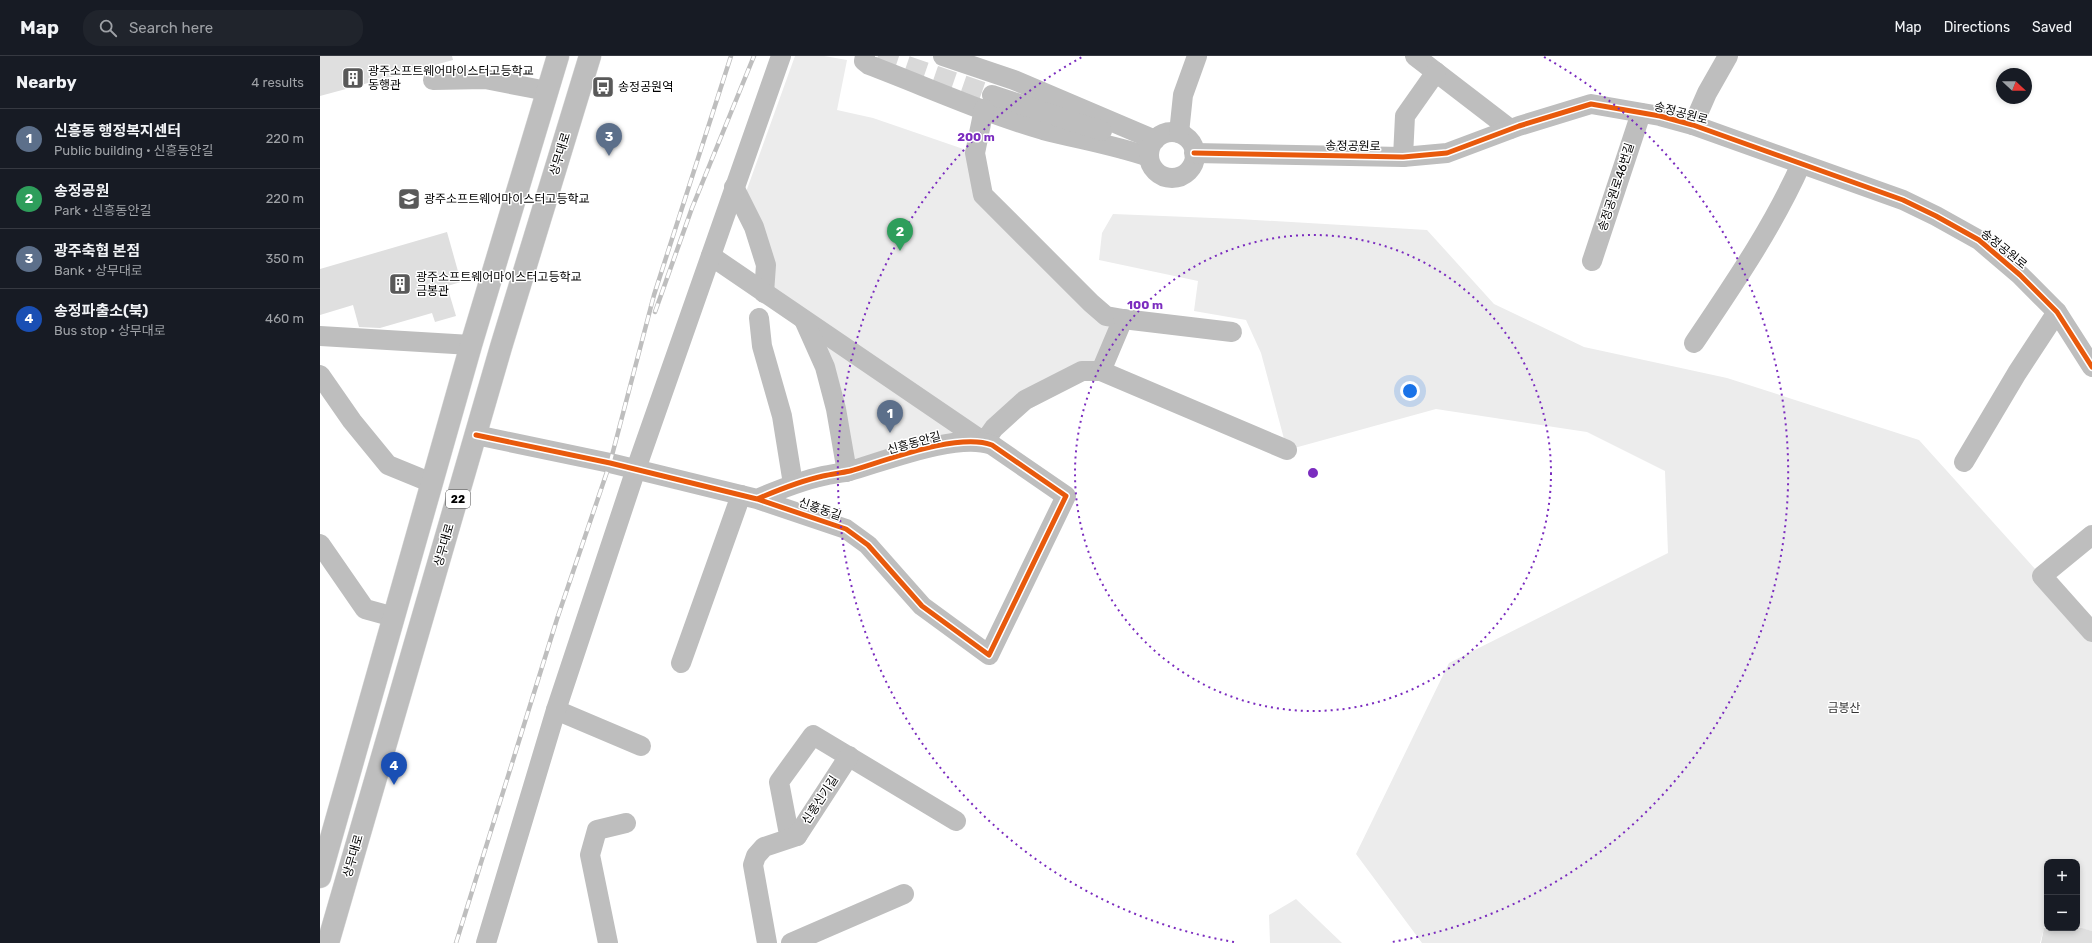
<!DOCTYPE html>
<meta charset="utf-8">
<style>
body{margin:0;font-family:Rubik,"Noto Sans KR",sans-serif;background:#20242c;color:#f1f3f6}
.controls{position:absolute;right:12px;bottom:12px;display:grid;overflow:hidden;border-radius:8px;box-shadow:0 2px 6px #0003}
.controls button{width:36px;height:36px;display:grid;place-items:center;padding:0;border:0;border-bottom:1px solid #363941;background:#171b24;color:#f1f3f6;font:20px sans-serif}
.compass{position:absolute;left:1676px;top:12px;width:36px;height:36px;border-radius:50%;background:#171b24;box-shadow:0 2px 6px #0003;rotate:112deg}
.you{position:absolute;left:1090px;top:335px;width:14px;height:14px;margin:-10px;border:3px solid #fff;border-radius:50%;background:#1a73e8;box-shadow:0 0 0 6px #1a73e833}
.badge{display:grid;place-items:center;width:26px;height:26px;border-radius:50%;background:#2563eb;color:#fff;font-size:13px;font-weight:700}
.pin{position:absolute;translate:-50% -33px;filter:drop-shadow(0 1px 2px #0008)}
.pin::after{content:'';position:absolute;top:21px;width:14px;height:12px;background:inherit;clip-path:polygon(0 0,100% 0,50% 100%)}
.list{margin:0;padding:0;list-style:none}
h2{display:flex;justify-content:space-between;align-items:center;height:52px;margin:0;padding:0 16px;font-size:17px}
h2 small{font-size:13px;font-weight:400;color:#9ea1a6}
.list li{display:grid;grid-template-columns:26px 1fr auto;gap:12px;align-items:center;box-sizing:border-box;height:60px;padding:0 16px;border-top:1px solid #363941}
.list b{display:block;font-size:15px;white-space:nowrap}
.list p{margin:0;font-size:13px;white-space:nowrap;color:#9ea1a6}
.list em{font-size:13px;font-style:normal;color:#9ea1a6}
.icon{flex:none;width:22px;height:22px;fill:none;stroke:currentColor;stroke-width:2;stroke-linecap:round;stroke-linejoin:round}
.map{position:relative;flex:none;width:1772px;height:887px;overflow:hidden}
header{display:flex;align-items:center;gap:24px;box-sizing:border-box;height:56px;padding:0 20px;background:#171b24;border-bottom:1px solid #363941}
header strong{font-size:19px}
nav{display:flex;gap:22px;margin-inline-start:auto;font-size:14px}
.search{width:280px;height:36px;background:#20242c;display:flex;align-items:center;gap:10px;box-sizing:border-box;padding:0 14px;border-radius:16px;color:#9ea1a6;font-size:15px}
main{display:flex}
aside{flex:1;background:#171b24}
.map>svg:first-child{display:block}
</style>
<header>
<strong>Map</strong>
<div class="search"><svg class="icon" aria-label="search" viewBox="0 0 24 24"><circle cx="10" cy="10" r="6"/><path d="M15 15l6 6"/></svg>Search here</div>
<nav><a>Map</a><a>Directions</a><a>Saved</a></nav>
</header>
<main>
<aside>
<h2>Nearby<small>4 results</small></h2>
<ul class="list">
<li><span class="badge" style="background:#5c6f8a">1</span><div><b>신흥동 행정복지센터</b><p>Public building · 신흥동안길</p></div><em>220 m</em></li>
<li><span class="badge" style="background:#2e9e5b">2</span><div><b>송정공원</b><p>Park · 신흥동안길</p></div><em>220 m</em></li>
<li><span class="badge" style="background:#5c6f8a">3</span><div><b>광주축협 본점</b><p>Bank · 상무대로</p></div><em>350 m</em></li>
<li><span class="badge" style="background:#1a4fb4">4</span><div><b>송정파출소(북)</b><p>Bus stop · 상무대로</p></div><em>460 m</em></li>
</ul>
</aside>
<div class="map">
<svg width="1772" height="887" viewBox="0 0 1772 887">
<rect width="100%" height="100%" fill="#fff"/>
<g fill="#ececec">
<polygon points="475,0 504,0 527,4 517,54 553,62 655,97 663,139 803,263 781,315 674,372 527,416 484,264 444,237 422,147"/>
<polygon points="793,158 918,163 1107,174 1174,248 1264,291 1407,322 1599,384 1772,576 1772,875 1757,871 1757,806 1727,806 1727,862 1720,887 1102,887 1036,798 1129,607 1348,497 1345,415 1267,376 1116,353 967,394 941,297 926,264 874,255 878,225 779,204 782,177"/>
<polygon points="976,843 1022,887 950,887 949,859"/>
</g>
<g fill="#dfdfdf">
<polygon points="0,0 132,0 133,4 0,40"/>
<polygon points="127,176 141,226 127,230 136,260 115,266 112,257 60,272 39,271 33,249 0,259 0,213"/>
<polygon points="1724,872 1762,872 1772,875 1772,887 1721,887"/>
</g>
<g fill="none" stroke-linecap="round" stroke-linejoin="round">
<polyline stroke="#d9d9d9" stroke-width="20" stroke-dasharray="20 10" stroke-linecap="butt" points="558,0 672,39"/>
<g stroke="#dbdbdb" stroke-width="23">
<g id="major">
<polyline points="0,821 151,289 238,0"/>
<polyline points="8,887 181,291 270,0"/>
</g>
</g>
<g stroke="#bebebe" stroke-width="20">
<path d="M545 0 544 5 549 9C607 31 664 57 723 74 758 83 794 89 829 101"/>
<polyline points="623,0 694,24 835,84"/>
<polyline points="1095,0 1190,73"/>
<polyline points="113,24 165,23 227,35"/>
<polyline points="672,39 782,75"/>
<polyline points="1373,69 1387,37 1408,0"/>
<circle cx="852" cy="99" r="23"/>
<polyline points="859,77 863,39 877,0"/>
<polyline points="874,97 1083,101 1127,97 1199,70 1271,48 1340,60 1373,69 1583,144 1616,160 1659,184 1700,219 1737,256 1772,311"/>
<polyline points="1083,101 1085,60 1116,16"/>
<polyline points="414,131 434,171 446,209 444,237"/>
<polyline points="391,200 664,386 674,372 705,344 762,315 781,315 803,263 786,260 771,247 663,139 655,97 664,53"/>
<polyline points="1272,205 1321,57"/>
<polyline points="439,262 442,290 462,360 473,428"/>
<polyline points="803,263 912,276"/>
<polyline points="484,264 505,311 516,353 527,416"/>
<polyline points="0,280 151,289"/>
<path d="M1374 287C1413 229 1453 171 1481 108"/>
<polyline points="781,315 967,394"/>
<polyline points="0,319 32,365 68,409 112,427"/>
<path d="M156 379 290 407 437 443 526 473 548 489 602 550 669 599 746 440 672 389C638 376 565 405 530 415 521 417 512 418 503 420 480 425 458 434 437 443"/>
<polyline points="1644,406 1697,317 1737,256"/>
<polyline points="1772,479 1722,520 1772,576"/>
<polyline points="0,488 45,553 74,561"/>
<polyline points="361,607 421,439"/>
<polyline points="236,654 321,690"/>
<polyline points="477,780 468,773 459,726 493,679 636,765"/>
<polyline points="166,887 236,654 316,413 461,0"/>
<polyline points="288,887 270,799 277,774 306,767"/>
<polyline points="447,887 433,809 436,800 444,791 477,780 529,700"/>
<polyline points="471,887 584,838"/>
</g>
<use href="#major" stroke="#bebebe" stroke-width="22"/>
<g stroke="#bebebe" stroke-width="4.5">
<g id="rail">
<polyline points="335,256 372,152 434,0"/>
<polyline points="136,887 237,563 290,407 334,239 411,0"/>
</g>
</g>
<use href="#rail" stroke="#fff" stroke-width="3" stroke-dasharray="9" stroke-linecap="butt"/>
<g stroke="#fff" stroke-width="8">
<g id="cycleway">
<polyline points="874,97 1083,101 1127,97 1199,70 1271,48 1340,60 1373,69 1583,144 1616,160 1659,184 1700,219 1737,256 1772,311"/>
<path d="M156 379 290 407 437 443 526 473 548 489 602 550 669 599 746 440 672 389C638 376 565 405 530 415 521 417 512 418 503 420 480 425 458 434 437 443"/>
</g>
</g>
<use href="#cycleway" stroke="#e8590c" stroke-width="5"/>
</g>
<g fill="none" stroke="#7b2cbf" stroke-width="2" stroke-dasharray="2 4">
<circle cx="993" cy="417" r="238"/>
<path d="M914 886A476 476 0 0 1 762 1M1224 1A476 476 0 0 1 1072 886"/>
</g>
<defs>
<g id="building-square" transform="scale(1.15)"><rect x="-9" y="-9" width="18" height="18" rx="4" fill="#595959" stroke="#fff"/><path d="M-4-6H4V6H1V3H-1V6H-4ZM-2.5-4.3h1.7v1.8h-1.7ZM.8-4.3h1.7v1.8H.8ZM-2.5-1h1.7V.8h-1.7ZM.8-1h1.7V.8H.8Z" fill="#fff"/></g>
<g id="bus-square" transform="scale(1.15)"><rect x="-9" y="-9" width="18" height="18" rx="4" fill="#595959" stroke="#fff"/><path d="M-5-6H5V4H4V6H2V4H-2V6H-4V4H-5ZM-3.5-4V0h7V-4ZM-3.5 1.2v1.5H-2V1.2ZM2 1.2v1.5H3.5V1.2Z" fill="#fff"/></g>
<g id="school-square" transform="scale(1.15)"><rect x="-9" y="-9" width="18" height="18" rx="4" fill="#595959" stroke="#fff"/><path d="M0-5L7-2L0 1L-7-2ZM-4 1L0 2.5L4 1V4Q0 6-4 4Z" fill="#fff"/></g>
</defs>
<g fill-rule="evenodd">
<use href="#building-square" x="33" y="22"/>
<use href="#bus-square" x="283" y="31"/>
<use href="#school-square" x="89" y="143"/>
<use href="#building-square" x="80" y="228"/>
</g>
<g text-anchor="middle" stroke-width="3" stroke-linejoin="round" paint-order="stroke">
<rect fill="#fff" stroke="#4c4c4c" stroke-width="1" x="126" y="434" width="24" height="18" rx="3"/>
<g font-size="11" font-weight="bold" fill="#000">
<text x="138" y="447">22</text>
</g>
<g font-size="12" fill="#000" stroke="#fff" text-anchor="start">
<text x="48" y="19">광주소프트웨어마이스터고등학교<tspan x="48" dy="14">동행관</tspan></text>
<text x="298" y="35">송정공원역</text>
<text x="104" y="147">광주소프트웨어마이스터고등학교</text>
<text x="96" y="225">광주소프트웨어마이스터고등학교<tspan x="96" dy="14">금봉관</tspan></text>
</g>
<g font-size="12" fill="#000" stroke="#fff">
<text transform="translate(1361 57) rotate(15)" y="4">송정공원로</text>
<text transform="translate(1033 90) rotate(1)" y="4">송정공원로</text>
<text transform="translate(240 98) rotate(-73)" y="4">상무대로</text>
<text transform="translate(1296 131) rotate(-72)" y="4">송정공원로46번길</text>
<text transform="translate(1684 193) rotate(39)" y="4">송정공원로</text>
<text transform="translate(594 387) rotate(-15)" y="4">신흥동안길</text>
<text transform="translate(500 453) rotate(19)" y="4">신흥동길</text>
<text transform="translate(124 489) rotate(-74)" y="4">상무대로</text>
<text transform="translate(500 744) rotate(-57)" y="4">신흥신기길</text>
<text transform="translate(33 800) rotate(-74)" y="4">상무대로</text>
</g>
<g font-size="12" fill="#333" stroke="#fff">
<text x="1524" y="656">금봉산</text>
</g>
</g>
<circle cx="993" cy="417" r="6" fill="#7b2cbf" stroke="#fff" stroke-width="2"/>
<g font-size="12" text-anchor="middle" font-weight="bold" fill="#7b2cbf" stroke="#fff" stroke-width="3" stroke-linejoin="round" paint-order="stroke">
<text x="656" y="85">200 m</text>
<text x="825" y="253">100 m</text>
</g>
</svg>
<div class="controls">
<button>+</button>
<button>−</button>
</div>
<svg class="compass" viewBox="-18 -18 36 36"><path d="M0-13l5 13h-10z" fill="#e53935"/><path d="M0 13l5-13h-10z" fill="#9ea1a6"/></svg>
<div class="you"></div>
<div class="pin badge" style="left:570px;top:377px;background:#5c6f8a">1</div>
<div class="pin badge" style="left:580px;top:195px;background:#2e9e5b">2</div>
<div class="pin badge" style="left:289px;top:100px;background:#5c6f8a">3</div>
<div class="pin badge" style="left:74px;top:729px;background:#1a4fb4">4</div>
</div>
</main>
